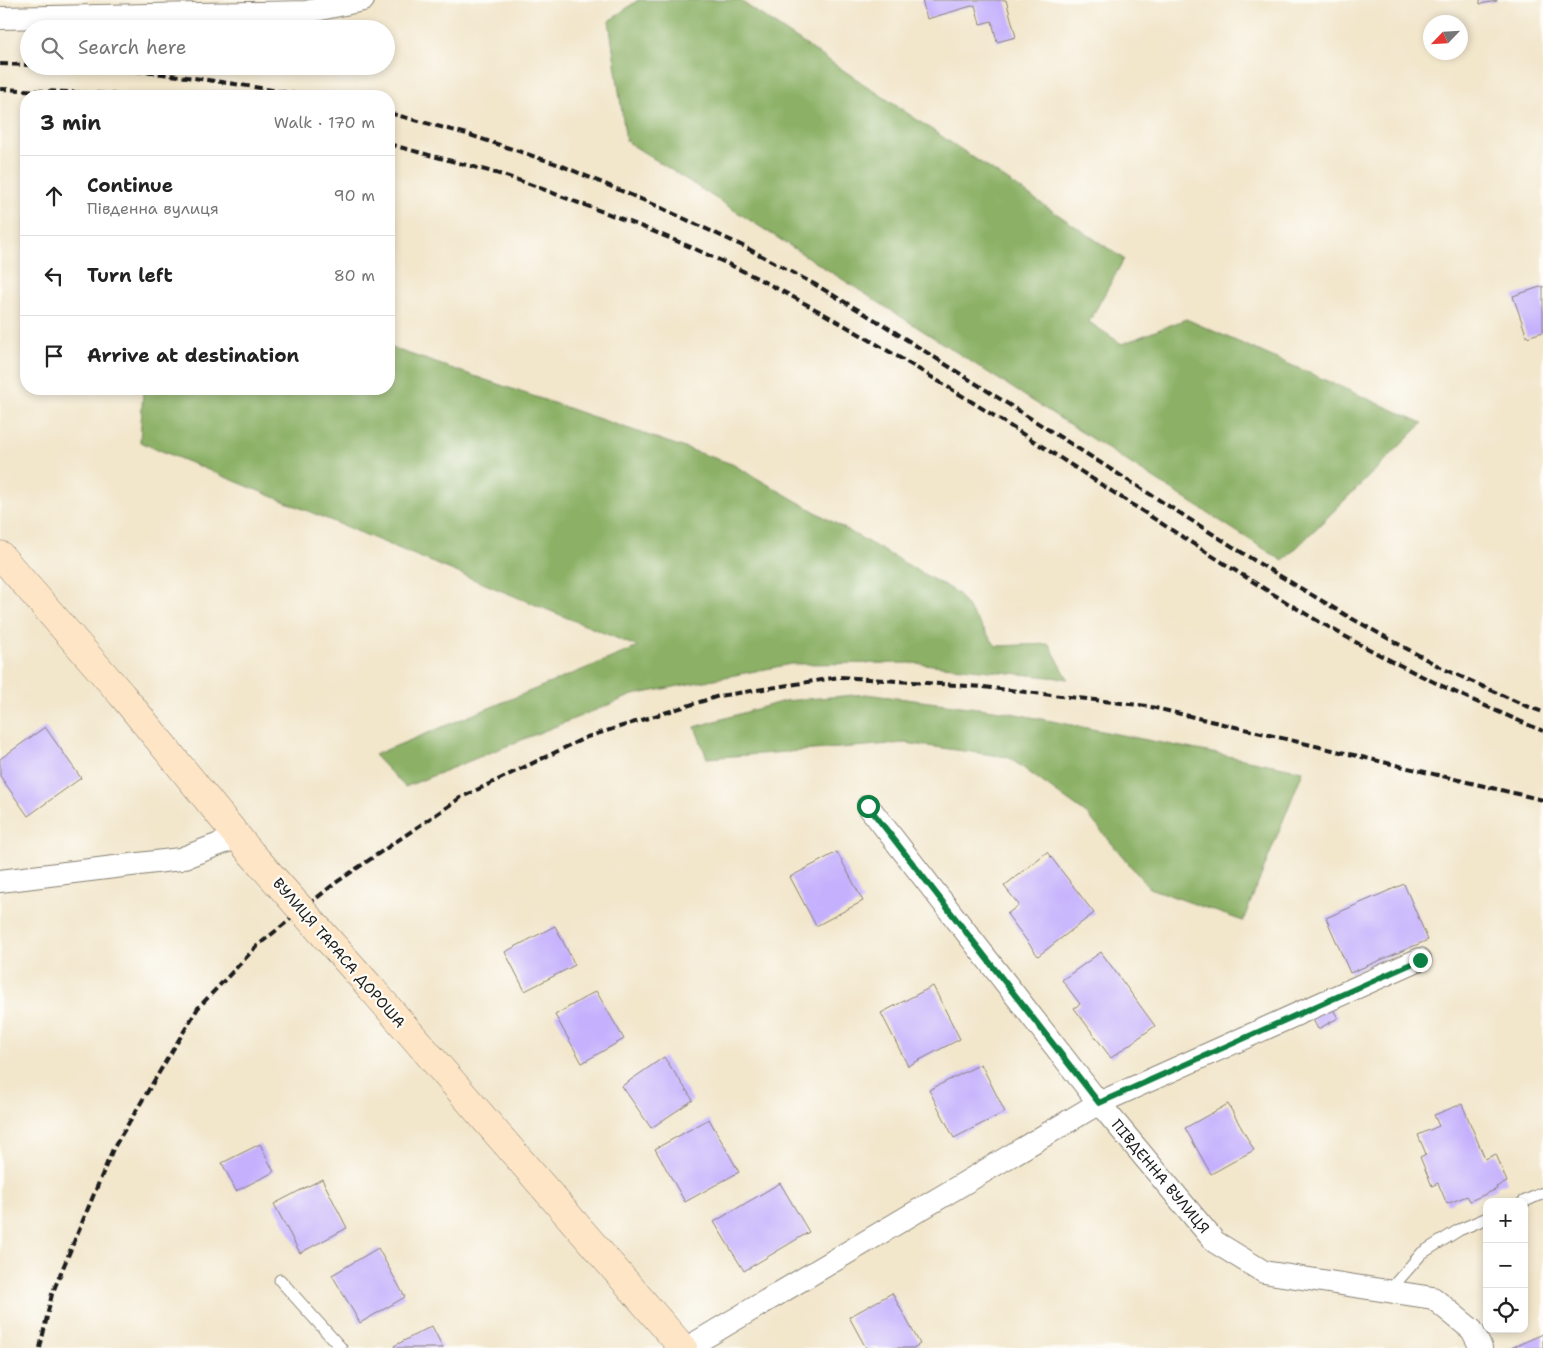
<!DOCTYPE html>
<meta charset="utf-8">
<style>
body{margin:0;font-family:"Shantell Sans",sans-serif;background:#f6f6f6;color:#222}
.controls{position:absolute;right:15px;bottom:15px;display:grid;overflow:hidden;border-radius:10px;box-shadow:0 2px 8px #0003}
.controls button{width:45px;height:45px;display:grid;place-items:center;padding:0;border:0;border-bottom:1px solid #e0e0e0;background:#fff;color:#222;font:25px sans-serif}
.compass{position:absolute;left:1423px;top:15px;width:45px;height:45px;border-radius:50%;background:#fff;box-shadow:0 2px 8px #0003;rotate:245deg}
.stop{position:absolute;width:15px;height:15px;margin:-11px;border:4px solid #0b8043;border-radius:50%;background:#fff}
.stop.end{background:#0b8043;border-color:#fff;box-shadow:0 1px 5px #0008}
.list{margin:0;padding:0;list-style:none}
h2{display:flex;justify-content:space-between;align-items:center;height:65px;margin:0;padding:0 20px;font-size:21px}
h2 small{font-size:16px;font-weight:400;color:#767676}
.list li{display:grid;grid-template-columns:32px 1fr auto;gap:15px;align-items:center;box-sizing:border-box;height:80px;padding:0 20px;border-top:1px solid #e0e0e0}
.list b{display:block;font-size:19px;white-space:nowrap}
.list p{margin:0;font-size:16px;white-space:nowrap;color:#767676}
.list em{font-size:16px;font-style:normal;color:#767676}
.icon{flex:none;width:28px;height:28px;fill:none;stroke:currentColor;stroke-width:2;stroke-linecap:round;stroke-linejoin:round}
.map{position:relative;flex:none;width:1543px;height:1348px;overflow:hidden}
.search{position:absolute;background:#fff;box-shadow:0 2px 8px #0003;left:20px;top:20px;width:375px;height:55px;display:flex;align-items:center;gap:12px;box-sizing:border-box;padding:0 18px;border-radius:28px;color:#767676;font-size:19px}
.panel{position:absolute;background:#fff;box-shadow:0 2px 8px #0003;left:20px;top:90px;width:375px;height:305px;border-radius:20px}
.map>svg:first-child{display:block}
</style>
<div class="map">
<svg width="1543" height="1348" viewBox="0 0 1543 1348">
<rect width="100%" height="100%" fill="#fdfcf7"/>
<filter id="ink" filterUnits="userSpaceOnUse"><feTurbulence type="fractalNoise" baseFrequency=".02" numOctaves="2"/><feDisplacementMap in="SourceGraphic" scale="10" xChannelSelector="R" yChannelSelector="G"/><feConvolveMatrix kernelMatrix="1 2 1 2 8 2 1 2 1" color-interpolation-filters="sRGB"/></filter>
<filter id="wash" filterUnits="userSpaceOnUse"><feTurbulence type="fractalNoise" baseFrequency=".0096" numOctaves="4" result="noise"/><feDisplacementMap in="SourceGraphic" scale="20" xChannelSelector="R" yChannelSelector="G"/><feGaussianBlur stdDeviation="1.12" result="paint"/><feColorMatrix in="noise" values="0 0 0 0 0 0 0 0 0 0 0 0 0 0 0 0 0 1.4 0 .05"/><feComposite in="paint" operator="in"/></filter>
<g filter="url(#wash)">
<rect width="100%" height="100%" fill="#f2e6cb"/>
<g fill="#8cb166" stroke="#546641">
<polygon points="638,0 739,0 1124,259 1089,322 1122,344 1186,319 1423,423 1283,561 626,141 609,21"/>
<polygon points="389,347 732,464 957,593 996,646 1049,644 1068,679 914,663 791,664 633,695 405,787 374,755 638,647 140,442 143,389 389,389"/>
<polygon points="866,694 1001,711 1303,771 1243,921 1149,888 1088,815 1008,757 905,743 707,758 695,727 784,701"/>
</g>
<g id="blocks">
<g fill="#c4b0fd">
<polygon points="922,0 1006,0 1016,37 997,42 992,21 980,24 975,5 927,19"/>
<polygon points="1480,0 1497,0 1497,1 1480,4"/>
<polygon points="1543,286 1543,332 1527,337 1513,296"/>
<polygon points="45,727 81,778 28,816 0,776 0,759"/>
<polygon points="837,852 863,901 816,926 790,877"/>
<polygon points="1047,852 1094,913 1038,956 1007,914 1019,905 1004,886"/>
<polygon points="1404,884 1428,940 1350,973 1326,918"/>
<polygon points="555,926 575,965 525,991 505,952"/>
<polygon points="1101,952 1155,1026 1111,1058 1074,1008 1080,1004 1062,980"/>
<polygon points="933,986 960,1039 908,1066 881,1013"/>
<polygon points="596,991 624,1039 582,1063 555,1015"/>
<polygon points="1331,1006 1338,1018 1318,1029 1311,1016"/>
<polygon points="664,1057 693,1100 651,1128 622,1086"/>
<polygon points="981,1064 1005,1112 954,1138 929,1090"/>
<polygon points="1228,1104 1254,1150 1211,1174 1185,1128"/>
<polygon points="1462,1104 1485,1159 1496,1154 1507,1182 1496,1187 1497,1189 1470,1201 1467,1196 1447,1204 1438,1183 1432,1186 1420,1157 1426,1154 1418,1135 1439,1126 1434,1115"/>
<polygon points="709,1119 739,1172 685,1202 655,1149"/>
<polygon points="260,1144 274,1172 236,1191 222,1163"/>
<polygon points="322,1179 347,1228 300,1253 274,1204"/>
<polygon points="780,1183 809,1232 744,1271 714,1222"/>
<polygon points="378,1248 405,1297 360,1323 332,1275"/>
<polygon points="892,1293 920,1344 913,1348 866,1348 849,1317"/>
<polygon points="432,1326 443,1348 395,1348 394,1346"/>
<polygon points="1543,1334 1543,1348 1511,1348"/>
</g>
</g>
</g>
<g filter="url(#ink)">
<use href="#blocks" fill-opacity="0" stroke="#878174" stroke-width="1"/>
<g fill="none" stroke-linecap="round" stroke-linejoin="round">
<g stroke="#878174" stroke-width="13">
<g id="lane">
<polyline points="1523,1202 1543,1193"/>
<polyline points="280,1280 341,1348"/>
<polyline points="1388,1292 1422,1253 1459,1230 1487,1218"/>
</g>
</g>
<g stroke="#878174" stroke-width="24">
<g id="street">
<polyline points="0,18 306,12 363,0"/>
<path id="s1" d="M868 806 1099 1103 1215 1242 1264 1272 1433 1298 1472 1330 1481 1348"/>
<polyline points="0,881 180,859 238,837"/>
<polyline points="687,1348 1099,1103 1420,959"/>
</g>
</g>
<g stroke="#878174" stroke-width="29">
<g id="secondary">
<polyline points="0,555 122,695 251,853"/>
<polyline points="371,988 683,1348"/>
</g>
</g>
<use href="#lane" stroke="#fff" stroke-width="11"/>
<use href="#street" stroke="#fff" stroke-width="22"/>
<use href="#secondary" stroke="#fde5c5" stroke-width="28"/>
<g stroke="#1c1c1c" stroke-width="4" stroke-dasharray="8 4" stroke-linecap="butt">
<polyline points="0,64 29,65"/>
<path d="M63 66C145 69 226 82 307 96"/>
<polyline points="0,89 110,94 127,96"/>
<polyline points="389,113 467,134 560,165 657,206 743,246 816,285 882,324 1260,564 1349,617 1444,669 1524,705 1543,712"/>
<path d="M389 144C424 154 460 163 496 173 523 181 550 192 576 202 635 223 694 247 751 275 937 370 1108 493 1286 602 1368 652 1455 694 1543 731"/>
<polyline points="40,1348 52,1294 113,1149 198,1008 257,946 334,884 460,798 587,737 719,696 840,677 983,687 1147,706 1543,800"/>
</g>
<g stroke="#878174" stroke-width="29" stroke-linecap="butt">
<polyline id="secondary-bridge" points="251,853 371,988"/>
</g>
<use href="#secondary-bridge" stroke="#fde5c5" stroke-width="28"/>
</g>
</g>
<g fill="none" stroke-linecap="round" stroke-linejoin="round" filter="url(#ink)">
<polyline stroke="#0b8043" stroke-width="6" points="868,806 1099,1103 1420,960"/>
</g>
<g text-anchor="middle" stroke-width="4.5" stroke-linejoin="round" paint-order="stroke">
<g font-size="15" fill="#1c1c1c" stroke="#fdfcf7">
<text transform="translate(339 953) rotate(49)" y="5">ВУЛИЦЯ ТАРАСА ДОРОША</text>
<text dy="5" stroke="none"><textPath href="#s1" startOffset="472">ПІВДЕННА ВУЛИЦЯ</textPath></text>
</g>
</g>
</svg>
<div class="controls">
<button>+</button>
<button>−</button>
<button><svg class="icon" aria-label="locate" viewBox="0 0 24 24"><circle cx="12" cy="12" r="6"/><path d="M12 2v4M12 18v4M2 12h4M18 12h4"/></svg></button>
</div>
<svg class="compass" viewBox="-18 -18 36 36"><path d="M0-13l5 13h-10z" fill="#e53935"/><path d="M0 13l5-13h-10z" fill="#767676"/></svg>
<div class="stop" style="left:868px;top:806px"></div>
<div class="stop end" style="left:1420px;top:960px"></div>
<div class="search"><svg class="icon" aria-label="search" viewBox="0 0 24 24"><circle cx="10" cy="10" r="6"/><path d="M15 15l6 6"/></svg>Search here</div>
<section class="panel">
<h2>3 min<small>Walk · 170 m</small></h2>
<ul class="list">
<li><svg class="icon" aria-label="ahead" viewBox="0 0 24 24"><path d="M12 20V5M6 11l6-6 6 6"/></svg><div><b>Continue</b><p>Південна вулиця</p></div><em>90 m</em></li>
<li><svg class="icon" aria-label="left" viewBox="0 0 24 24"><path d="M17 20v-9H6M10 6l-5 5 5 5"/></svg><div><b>Turn left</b></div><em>80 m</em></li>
<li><svg class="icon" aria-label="arrive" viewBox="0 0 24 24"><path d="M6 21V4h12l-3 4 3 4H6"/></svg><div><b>Arrive at destination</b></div></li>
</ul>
</section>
</div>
